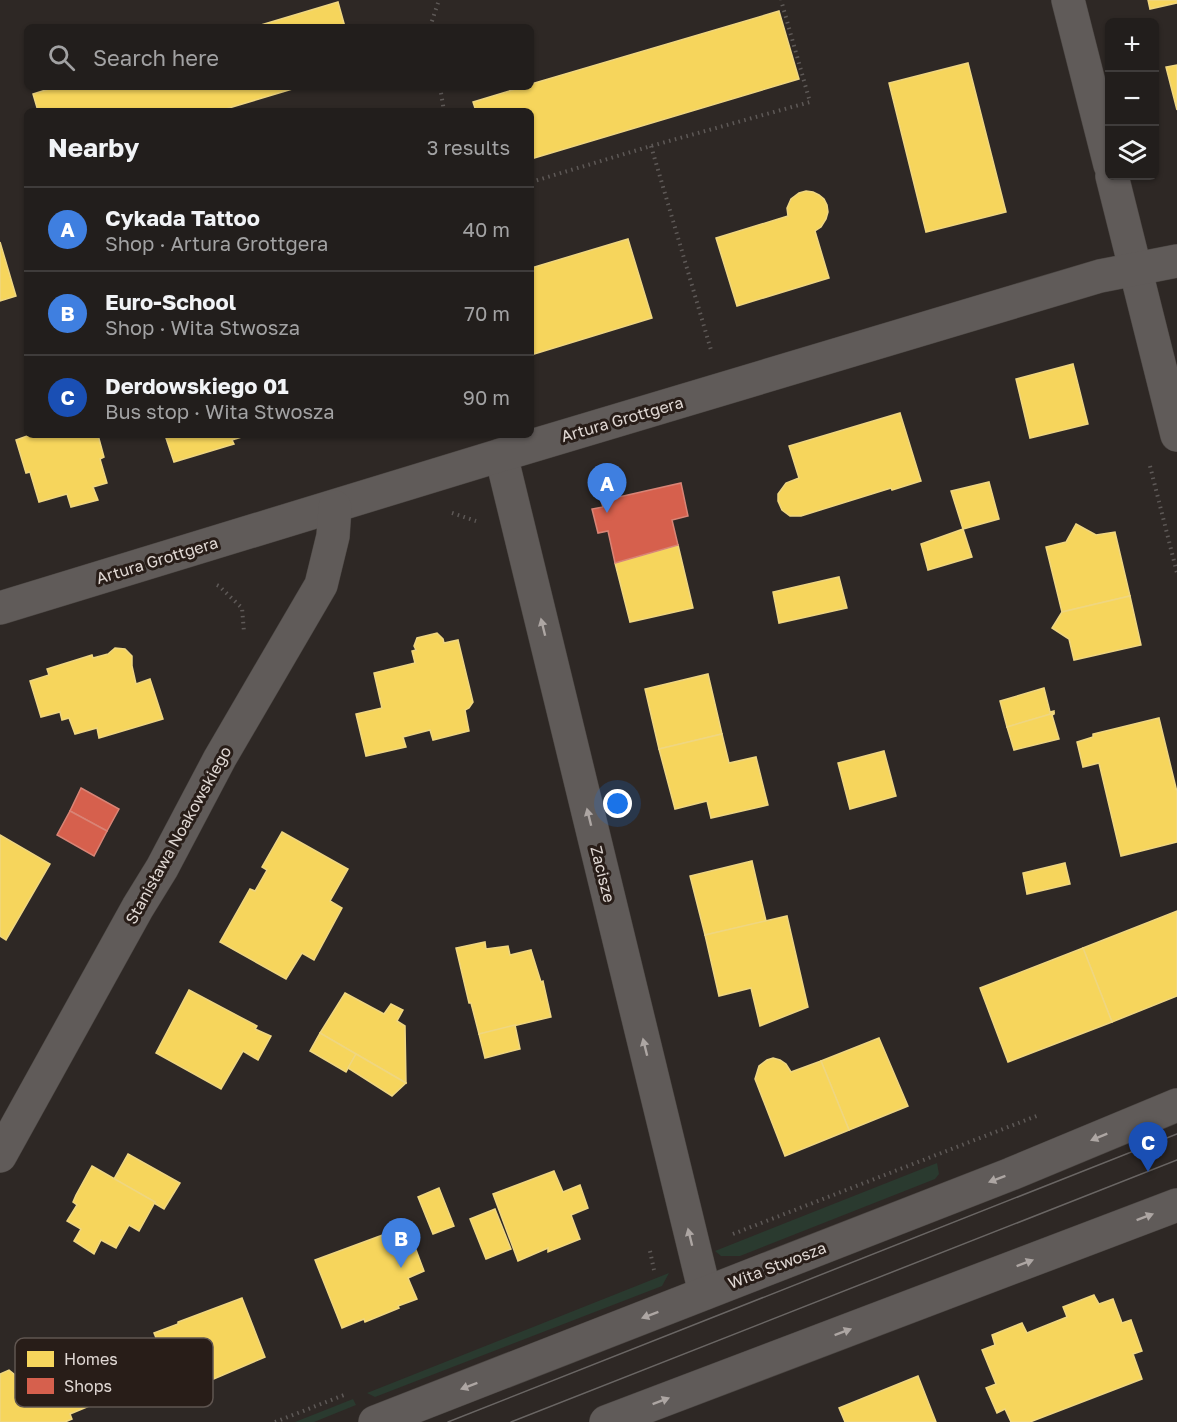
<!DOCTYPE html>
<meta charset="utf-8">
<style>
body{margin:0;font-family:"Golos Text",sans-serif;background:#2e2b29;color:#f1f3f6}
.controls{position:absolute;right:18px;top:18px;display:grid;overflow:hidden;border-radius:9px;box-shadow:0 2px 4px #0004}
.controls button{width:54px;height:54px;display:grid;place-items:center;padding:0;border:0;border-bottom:2px solid #3f3c3b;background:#221e1c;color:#f1f3f6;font:30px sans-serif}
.you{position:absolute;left:618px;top:804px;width:21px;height:21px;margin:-15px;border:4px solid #fff;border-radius:50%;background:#1a73e8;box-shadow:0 0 0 9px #1a73e833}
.badge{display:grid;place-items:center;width:39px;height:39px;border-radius:50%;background:#8c9099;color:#fff;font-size:20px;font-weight:700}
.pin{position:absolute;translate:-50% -50px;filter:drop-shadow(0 2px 3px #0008)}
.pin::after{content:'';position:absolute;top:32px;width:21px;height:18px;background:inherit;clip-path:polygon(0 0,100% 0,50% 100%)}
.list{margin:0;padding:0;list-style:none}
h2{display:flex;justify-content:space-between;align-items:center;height:78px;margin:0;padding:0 24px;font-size:26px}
h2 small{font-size:20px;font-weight:400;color:#a2a2a3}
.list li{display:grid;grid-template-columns:39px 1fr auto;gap:18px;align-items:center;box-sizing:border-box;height:84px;padding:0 24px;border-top:2px solid #3f3c3b}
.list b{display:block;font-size:22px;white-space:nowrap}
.list p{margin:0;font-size:20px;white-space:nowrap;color:#a2a2a3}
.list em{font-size:20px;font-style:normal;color:#a2a2a3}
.icon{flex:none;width:33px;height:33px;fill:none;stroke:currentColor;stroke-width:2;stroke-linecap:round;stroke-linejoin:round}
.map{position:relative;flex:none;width:1177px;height:1422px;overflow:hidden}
.search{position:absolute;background:#221e1c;box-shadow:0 2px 4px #0004;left:24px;top:24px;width:510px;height:66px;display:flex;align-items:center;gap:15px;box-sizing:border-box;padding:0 21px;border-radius:9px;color:#a2a2a3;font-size:22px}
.panel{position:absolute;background:#221e1c;box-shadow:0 2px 4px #0004;left:24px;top:108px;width:510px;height:330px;border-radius:9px}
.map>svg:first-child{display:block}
</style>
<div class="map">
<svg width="1177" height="1422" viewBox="0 0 1177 1422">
<rect width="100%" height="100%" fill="#2e2825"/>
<g fill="#2a3a2f">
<polygon points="937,1163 939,1174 935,1179 740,1256 721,1256 715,1251"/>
<polygon points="669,1273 662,1286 375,1397 367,1393"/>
<polygon points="353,1399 356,1405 314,1422 295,1422"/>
</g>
<g fill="#f6d55c" stroke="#efd680" stroke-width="1.5">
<polygon points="1148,0 1177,0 1177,3 1150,9"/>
<polygon points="338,2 345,27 254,27"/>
<polygon points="779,11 799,79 531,159 531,111 476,111 473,102 522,87 531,87 531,84"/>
<polygon points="968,63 1006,212 926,232 889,83"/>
<polygon points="1177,65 1177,110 1166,67"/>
<polygon points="55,87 299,87 219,111 38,111 33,94"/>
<polygon points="806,191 813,192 819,195 824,199 827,205 828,212 826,219 821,227 815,231 829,278 737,306 716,238 788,216 787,208 791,199 799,193"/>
<polygon points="628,239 652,318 531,355 531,268"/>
<polygon points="0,242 16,296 0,301"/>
<polygon points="1073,364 1088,424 1030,438 1016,379"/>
<polygon points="900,413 921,481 892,490 891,488 801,516 790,516 782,510 778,501 778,494 786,483 799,478 789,446"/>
<polygon points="30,435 98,435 104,457 100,459 107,483 93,487 98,500 71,507 67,494 39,502 30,472 26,473 16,440"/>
<polygon points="165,435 248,435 232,440 234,444 174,462"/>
<polygon points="989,482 999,519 963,529 951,491"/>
<polygon points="1076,524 1096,535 1115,532 1130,596 1062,612 1046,547 1066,542"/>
<polygon points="963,529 972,557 928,570 921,544"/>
<polygon points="678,545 693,608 630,622 615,563"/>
<polygon points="839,577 847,608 779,623 773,592"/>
<polygon points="1130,596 1141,645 1074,660 1069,639 1052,628 1062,612"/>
<polygon points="437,633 443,639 444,643 458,640 473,702 469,708 465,710 469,731 433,740 430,730 403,737 406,747 366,756 356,714 382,708 374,673 415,663 412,651 416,650 414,646 417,638"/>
<polygon points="115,648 125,649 132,656 132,666 136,684 150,679 163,719 99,738 97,728 75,734 69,718 62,720 60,712 41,717 30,681 49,675 47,669 92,655 93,658 108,654"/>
<polygon points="708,674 722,734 659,749 645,689"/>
<polygon points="1044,688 1050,712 1054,711 1054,713 1007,727 1000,701"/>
<polygon points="1054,713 1054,714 1052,715 1059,739 1014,750 1007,727"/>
<polygon points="1159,718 1177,792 1177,842 1121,856 1099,763 1083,767 1077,742 1093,737 1093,734"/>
<polygon points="722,734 729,763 756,757 768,805 711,818 707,801 675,809 659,749"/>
<polygon points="884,751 896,796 850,809 838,763"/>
<polygon points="282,832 348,869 330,901 342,908 314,960 302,953 286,979 220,942 250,889 255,891 267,870 262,867"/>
<polygon points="0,835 50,864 6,940 0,936"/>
<polygon points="752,861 766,921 705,935 690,876"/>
<polygon points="1065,863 1070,884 1027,894 1023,873"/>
<polygon points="1177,911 1177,996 1112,1022 1083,948"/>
<polygon points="787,916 808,1007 760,1026 751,988 719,996 705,935"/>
<polygon points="485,942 486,949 508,946 510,955 531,950 541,982 543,981 551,1017 479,1034 471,1003 469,1003 456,948"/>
<polygon points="1083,948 1112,1022 1008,1062 980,988"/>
<polygon points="189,990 257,1026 255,1029 271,1036 258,1060 243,1051 221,1089 156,1053"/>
<polygon points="345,993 384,1014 391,1004 403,1010 397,1021 405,1026 406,1083 320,1033"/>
<polygon points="515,1025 520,1049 485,1058 479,1034"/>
<polygon points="320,1033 356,1054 346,1072 310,1051"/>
<polygon points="879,1038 908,1106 849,1130 821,1061"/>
<polygon points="356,1054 406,1083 392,1096 348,1068"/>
<polygon points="773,1058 780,1060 786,1064 791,1072 821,1061 849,1130 785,1156 755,1079 759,1066 767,1060"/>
<polygon points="128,1154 180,1183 164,1209 154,1203 155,1202 114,1179"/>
<polygon points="92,1166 155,1202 139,1231 129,1225 116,1248 101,1240 94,1254 74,1241 81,1229 67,1221 77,1205 73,1202 76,1195"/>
<polygon points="554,1171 563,1192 580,1185 588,1208 571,1215 580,1239 548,1252 548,1248 518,1261 493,1194"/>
<polygon points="439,1188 454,1226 433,1234 418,1197"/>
<polygon points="495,1209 511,1249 486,1259 470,1219"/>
<polygon points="407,1226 424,1271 408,1278 417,1299 398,1306 399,1308 365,1322 364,1319 342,1328 315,1260"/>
<polygon points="1094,1295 1099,1304 1113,1299 1122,1323 1131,1320 1142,1351 1133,1354 1142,1379 1030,1422 1011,1422 1005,1409 997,1413 986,1388 996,1384 982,1350 995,1345 992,1335 1022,1323 1027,1333 1067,1317 1063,1307"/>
<polygon points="242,1298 265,1357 202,1384 199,1375 175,1384 154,1333 178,1324 178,1322"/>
<polygon points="50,1365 54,1375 80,1365 94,1404 70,1414 72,1419 65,1422 0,1422 0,1374 9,1370 15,1375 16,1378"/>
<polygon points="918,1376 936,1422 845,1422 839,1408"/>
</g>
<g fill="#d6604d" stroke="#d98476" stroke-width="1.5">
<polygon points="681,483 688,516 672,520 678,545 615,563 608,531 598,533 592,509 603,507 601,501"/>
<polygon points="81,788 119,809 107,831 70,811"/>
<polygon points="70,811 107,831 94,856 57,835"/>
</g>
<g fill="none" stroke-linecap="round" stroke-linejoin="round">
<g stroke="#4a4542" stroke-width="34">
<g id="minor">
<polyline points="1068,0 1110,165"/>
<polyline points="1112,176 1177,435"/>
<polyline points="501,455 705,1293"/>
<polyline points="0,608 501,455 1100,276 1177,261"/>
<polyline points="0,1156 138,907 162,868 220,758 321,585 333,536 335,507"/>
<polyline points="375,1422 1011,1174 1177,1105"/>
<polyline points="606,1422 1177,1205"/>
</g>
</g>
<g stroke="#5e5957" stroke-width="4" stroke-dasharray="1.5 4.5" stroke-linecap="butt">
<polyline points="430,27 439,0"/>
<polyline points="440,87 444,111"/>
<polyline points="651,146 711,350"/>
<polyline points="531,182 651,146 810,102 781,0"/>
<polyline points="1150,466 1177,573"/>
<polyline points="452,513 476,521"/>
<polyline points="217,585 219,586 242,608 244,632"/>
<polyline points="733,1234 1039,1115"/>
<polyline points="650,1251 654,1270"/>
<polyline points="275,1422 344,1395"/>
</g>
<use href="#minor" stroke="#605b59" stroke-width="33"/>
<g stroke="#6a6664" stroke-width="1.5">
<polyline points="448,1422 1177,1134"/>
<polyline points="511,1422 1177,1160"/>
</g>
</g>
<defs><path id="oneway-solid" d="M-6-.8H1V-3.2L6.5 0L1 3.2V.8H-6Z" transform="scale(1.5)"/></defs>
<g fill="#ada6a3">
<use href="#oneway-solid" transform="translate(543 627) rotate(-104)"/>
<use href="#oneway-solid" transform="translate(589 817) rotate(-104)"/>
<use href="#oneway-solid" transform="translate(645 1047) rotate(-104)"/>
<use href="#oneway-solid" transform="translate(1099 1137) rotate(158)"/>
<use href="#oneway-solid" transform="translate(997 1179) rotate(159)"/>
<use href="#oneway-solid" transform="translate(1145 1217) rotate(-21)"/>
<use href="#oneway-solid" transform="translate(690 1237) rotate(-104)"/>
<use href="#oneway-solid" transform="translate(1025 1263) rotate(-21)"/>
<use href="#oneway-solid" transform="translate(650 1315) rotate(159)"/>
<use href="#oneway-solid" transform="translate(843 1332) rotate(-21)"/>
<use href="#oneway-solid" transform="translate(469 1386) rotate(159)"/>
<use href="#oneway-solid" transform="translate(661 1401) rotate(-21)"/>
</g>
<g text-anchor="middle" stroke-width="6" stroke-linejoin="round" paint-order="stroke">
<g font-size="16" fill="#e0d8d4" stroke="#281d18">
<text transform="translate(622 419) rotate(-16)" y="6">Artura Grottgera</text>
<text transform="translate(157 560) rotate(-17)" y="6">Artura Grottgera</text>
<text transform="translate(178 835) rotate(-61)" y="6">Stanisława Noakowskiego</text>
<text transform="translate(603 874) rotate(76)" y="6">Zacisze</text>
<text transform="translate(777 1265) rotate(-21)" y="6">Wita Stwosza</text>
</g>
</g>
<rect x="15" y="1338" width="198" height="69" rx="9" fill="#281d18" stroke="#5f5550" stroke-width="1.5"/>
<rect x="27" y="1351" width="27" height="16" fill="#f6d55c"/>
<rect x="27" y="1378" width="27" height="16" fill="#d6604d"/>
<g font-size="16" fill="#e0d8d4">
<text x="64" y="1365">Homes</text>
<text x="64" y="1392">Shops</text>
</g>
</svg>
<div class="controls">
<button>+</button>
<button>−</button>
<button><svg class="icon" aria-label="layers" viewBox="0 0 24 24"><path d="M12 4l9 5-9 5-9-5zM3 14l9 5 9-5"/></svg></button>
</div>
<div class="you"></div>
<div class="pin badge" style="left:607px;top:513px;background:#3f7fe0">A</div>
<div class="pin badge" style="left:401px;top:1268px;background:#3f7fe0">B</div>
<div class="pin badge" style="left:1148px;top:1172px;background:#1a4fb4">C</div>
<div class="search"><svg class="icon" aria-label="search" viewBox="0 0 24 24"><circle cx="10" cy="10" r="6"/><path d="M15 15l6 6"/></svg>Search here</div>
<section class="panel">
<h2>Nearby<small>3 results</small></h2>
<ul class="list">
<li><span class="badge" style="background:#3f7fe0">A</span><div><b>Cykada Tattoo</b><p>Shop · Artura Grottgera</p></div><em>40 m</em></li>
<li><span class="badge" style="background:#3f7fe0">B</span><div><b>Euro-School</b><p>Shop · Wita Stwosza</p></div><em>70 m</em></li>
<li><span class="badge" style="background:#1a4fb4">C</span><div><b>Derdowskiego 01</b><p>Bus stop · Wita Stwosza</p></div><em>90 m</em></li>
</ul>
</section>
</div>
